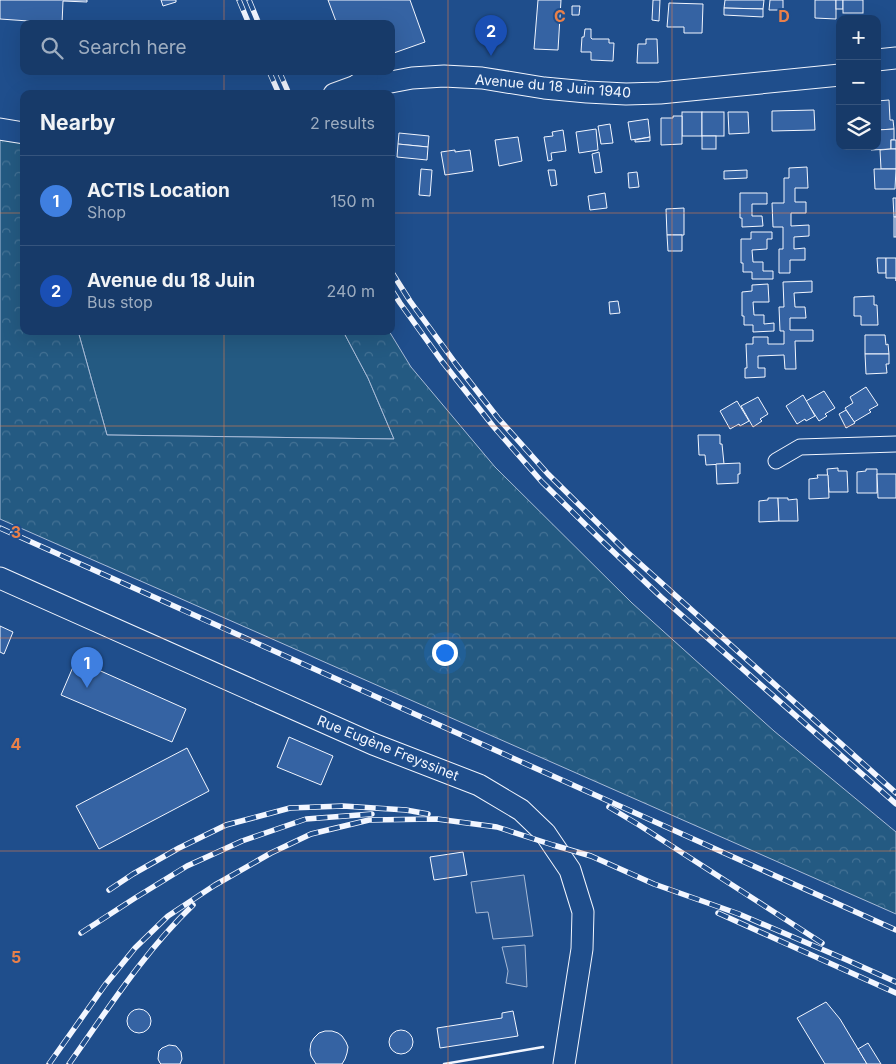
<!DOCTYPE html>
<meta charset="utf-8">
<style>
body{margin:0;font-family:Inter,sans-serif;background:#20416f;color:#f1f3f6}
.controls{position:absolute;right:15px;top:15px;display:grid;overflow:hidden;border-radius:10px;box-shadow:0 5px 20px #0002}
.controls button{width:45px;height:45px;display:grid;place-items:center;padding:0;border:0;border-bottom:1px solid #36547d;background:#173a69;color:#f1f3f6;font:25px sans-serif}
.you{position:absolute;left:444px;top:652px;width:18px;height:18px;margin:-12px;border:4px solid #fff;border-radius:50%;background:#1a73e8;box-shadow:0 0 0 8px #1a73e833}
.badge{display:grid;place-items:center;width:32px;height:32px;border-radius:50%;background:#ffb74d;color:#fff;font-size:16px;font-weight:700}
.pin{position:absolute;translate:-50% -41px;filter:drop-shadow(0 1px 2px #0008)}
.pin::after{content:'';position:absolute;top:26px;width:18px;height:15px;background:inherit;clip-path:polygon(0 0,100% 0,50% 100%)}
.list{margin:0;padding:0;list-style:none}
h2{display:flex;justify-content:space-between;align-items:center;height:65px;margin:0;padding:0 20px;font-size:21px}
h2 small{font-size:16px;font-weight:400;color:#9eadc0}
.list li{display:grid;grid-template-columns:32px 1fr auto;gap:15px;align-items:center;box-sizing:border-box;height:90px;padding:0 20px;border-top:1px solid #36547d}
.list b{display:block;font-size:19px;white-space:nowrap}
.list p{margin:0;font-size:16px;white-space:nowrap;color:#9eadc0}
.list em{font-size:16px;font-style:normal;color:#9eadc0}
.icon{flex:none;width:28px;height:28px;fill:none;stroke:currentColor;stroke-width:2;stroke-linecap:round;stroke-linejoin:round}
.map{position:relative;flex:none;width:896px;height:1064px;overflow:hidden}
.search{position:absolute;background:#173a69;box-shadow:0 5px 20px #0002;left:20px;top:20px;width:375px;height:55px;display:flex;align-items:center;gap:12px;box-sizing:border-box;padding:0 18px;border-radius:10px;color:#9eadc0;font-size:19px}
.panel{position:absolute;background:#173a69;box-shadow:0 5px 20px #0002;left:20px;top:90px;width:375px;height:245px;border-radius:10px}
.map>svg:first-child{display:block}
</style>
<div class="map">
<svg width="896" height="1064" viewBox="0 0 896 1064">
<defs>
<pattern id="forest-crowns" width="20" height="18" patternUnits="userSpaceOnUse" patternTransform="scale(1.25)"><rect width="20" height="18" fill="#245a82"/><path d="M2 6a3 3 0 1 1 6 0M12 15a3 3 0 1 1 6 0" fill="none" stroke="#447295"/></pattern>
</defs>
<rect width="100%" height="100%" fill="#1f4e8c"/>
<polygon fill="#245a82" stroke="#a8bbd7" points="78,331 343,331 368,378 394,439 107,435"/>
<polygon fill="url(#forest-crowns)" stroke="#a8bbd7" points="0,139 24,143 24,331 78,331 107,435 394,439 368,378 343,331 389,331 411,367 495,467 632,603 774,731 896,832 896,914 0,519"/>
<g fill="#305b95" stroke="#a8bbd7">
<polygon points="524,875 533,936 493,939 488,912 476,913 471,882"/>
<polygon points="525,945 527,987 506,983 508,971 502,947"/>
</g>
<g fill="#3563a3" stroke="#f2f6ff">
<polygon points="0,0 87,0 87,2 63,1 62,24 43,24 43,22 0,19"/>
<polygon points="161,0 176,0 176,2 163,6"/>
<polygon points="328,0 410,0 425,42 391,54 391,24 337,24"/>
<polygon points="538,0 561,0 558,50 534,49"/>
<polygon points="653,0 660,0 659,21 652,20"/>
<polygon points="725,0 764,0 763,9 724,8"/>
<polygon points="770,0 783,0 783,10 769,10"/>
<polygon points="815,0 836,0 836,19 815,18"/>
<rect x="836" y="0" width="7" height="9"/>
<rect x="843" y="0" width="20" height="13"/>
<polygon points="669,3 703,4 702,33 684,33 684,27 667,27"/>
<polygon points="572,6 580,6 579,15 572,15"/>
<polygon points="724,8 763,9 763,17 724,15"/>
<polygon points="585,29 591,29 591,38 592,39 609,39 609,43 614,43 613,61 591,60 591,52 581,52 582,37 584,37"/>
<polygon points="646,39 657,39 658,63 637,63 638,44 646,44"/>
<polygon points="889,100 890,120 893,120 894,129 877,130 877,101"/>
<polygon points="814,110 815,130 772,131 772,111"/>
<rect x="682" y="112" width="20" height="24"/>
<rect x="702" y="112" width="22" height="24"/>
<polygon points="728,112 748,112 749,133 729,134"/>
<polygon points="673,116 682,116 682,144 661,145 661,118 673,118"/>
<polygon points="648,119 650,137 631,140 628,122"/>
<polygon points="610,124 613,143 601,144 598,126"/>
<polygon points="596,129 598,150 579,153 576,132"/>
<polygon points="894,129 894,140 891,140 891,149 871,150 871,146 877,146 877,130"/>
<polygon points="563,130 566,151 551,153 552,160 548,161 544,137 553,136 552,132"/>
<polygon points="399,133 429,136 428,147 398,144"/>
<rect x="702" y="136" width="14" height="13"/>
<polygon points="518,137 522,161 499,166 495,140"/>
<polygon points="650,137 650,141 635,142 635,140"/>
<rect x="891" y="140" width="5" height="9"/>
<polygon points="398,144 428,147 427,160 397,157"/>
<polygon points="891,149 896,149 896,169 881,169 880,150"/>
<polygon points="455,150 455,152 470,150 473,171 445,175 441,152"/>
<polygon points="599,152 602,172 595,173 592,154"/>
<polygon points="807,167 808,188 795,188 795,202 806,202 806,213 791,213 791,226 809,225 809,236 794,237 794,249 805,248 805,260 790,260 790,273 779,273 779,249 783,249 783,227 773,227 772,203 784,203 784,178 789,178 789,168"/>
<polygon points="421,169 432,170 430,196 419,195"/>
<polygon points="874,169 896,169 895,189 875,189"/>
<polygon points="548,170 555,170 557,185 551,186"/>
<polygon points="747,170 747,178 724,179 724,171"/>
<polygon points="637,172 639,187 629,188 628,173"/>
<polygon points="605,193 607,208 590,210 588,196"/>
<polygon points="740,193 767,193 767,204 752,204 752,216 762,216 763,226 742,227 742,218 740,218"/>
<polygon points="893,198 896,198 896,217 894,217"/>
<polygon points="684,208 684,235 667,235 666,209"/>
<rect x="894" y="217" width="2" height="20"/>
<polygon points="751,232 772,232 772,239 767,239 767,249 752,250 753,262 763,262 763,271 773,271 773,279 752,279 752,272 743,272 743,263 741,263 741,239 751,239"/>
<polygon points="667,235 682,235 682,251 668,251"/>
<polygon points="877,258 886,258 886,273 878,273"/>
<polygon points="886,258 896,258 896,281 896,278 886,278"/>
<polygon points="812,281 812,292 794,293 795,307 805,307 806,318 790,318 790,330 813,330 813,341 795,341 796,369 785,369 784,355 758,356 758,368 765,368 765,377 745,378 745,368 747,368 746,344 753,344 753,337 768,337 768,344 784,344 784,331 780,331 779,307 784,307 783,282"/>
<polygon points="768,284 769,302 753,302 754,315 764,315 764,324 774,323 774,331 753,332 753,325 744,325 744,316 742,316 742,292 752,291 752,285"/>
<polygon points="874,296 874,305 877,305 878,325 861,325 861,316 854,316 854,297"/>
<polygon points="618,301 620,313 610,314 609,302"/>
<polygon points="865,335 885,335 886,345 888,344 889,354 865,354"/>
<polygon points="865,354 889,354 889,364 886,364 887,373 866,374"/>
<polygon points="866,387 878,405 869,410 871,412 854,422 845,408 853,403 850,397"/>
<polygon points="824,391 835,408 825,414 827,416 819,421 806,401"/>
<polygon points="803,395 815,416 806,421 805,419 797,424 786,406"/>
<polygon points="758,397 768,414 760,419 762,421 753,427 741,406"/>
<polygon points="737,401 749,421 740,426 739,424 730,429 720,411"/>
<polygon points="846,410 855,423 846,428 839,414"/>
<polygon points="698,435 720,435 720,444 722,444 724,464 706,465 705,455 699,455"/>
<polygon points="740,463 740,474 738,474 738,483 717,484 716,464"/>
<polygon points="838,468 838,471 847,471 848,492 829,492 827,469"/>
<polygon points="866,469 877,469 877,493 857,493 857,472 866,471"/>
<polygon points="877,474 896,474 896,498 878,498"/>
<polygon points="817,475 828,475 829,498 809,499 809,479 818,478"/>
<polygon points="768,498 778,498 779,521 759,522 759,501 768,500"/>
<polygon points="778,498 788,498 788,500 797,499 798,521 779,521"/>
<polygon points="0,626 13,632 4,654 0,652"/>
<polygon points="76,660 186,709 172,742 61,695"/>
<polygon points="289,737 333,756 321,785 277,767"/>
<polygon points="187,748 209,791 99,849 76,806"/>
<polygon points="463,852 467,875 434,880 430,857"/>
<polygon points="826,1002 840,1019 867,1064 825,1064 797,1018"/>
<circle cx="139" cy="1021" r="12"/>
<polygon points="513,1011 518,1036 440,1048 437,1028 502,1018 502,1013"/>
<circle cx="401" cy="1042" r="12"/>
<polygon points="325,1031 332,1031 338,1033 342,1036 346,1042 348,1047 347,1053 345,1059 342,1064 316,1064 311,1056 310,1050 311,1043 314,1038 319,1033"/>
<polygon points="868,1043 881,1064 867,1064 858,1049"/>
<polygon points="169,1045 176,1046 181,1052 182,1059 180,1064 161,1064 160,1063 158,1059 159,1051 162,1048"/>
</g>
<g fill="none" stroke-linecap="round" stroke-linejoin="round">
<g stroke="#f2f6ff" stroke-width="17">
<polyline id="street" points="776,461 800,447 896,444"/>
</g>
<g stroke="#f2f6ff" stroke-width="23">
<g id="secondary">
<polyline points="877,60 896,58"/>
<polyline points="356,86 375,85 412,78 444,76 482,78 544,88 587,92 626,94 660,93 840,75"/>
<polyline points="334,94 356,86 367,78"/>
<polyline points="0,129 24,133"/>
<polyline points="0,578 373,744 479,785 521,810 545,833 570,870 583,912 582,949 564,1064"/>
</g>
</g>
<use href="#street" stroke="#1f4e8c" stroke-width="15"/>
<use href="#secondary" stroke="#1f4e8c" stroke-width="21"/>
<g stroke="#f2f6ff" stroke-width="5.5">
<g id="rail">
<polyline points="239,0 249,24"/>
<polyline points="249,0 259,24"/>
<polyline points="269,71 279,94"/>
<polyline points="279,71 289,94"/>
<polyline points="391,271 410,301 456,364 498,418 548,474 627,552 896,793"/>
<polyline points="391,289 400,303 441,360 493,426 542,482 602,541 661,597 896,804"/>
<polyline points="0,528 896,930"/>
<polyline points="609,807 639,825 822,943"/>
<polyline points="109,890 133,874 179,848 226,825 290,808 343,806 406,810 428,814"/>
<polyline points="718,913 896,993"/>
<polyline points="81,933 135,898 187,866 242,841 306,819 372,814"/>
<polyline points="49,1064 105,985 135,948 168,916 215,885 271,853 311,834 369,820 437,819 497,827 553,845 591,856 654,884 739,914 847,960 896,982"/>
<path d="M69 1064C108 1009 144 952 193 905"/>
</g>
</g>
<use href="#rail" stroke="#1f4e8c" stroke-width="4" stroke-dasharray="11" stroke-linecap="butt"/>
<polyline stroke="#f2f6ff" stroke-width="2.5" points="444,1064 543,1047"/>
</g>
<path fill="none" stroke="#ea8049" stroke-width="1" stroke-opacity="0.55" d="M224 0V24M448 0V1064M672 0V1064M224 71V94M0 213H24M391 213H896M224 331V1064M0 426H896M0 638H896M0 851H896"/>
<g text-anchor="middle" stroke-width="4" stroke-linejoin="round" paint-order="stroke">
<g font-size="14" fill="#f2f6ff" stroke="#1f4e8c">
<text transform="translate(553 86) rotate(5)" y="5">Avenue du 18 Juin 1940</text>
<text transform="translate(388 748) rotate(22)" y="5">Rue Eugène Freyssinet</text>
</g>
</g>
<g font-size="16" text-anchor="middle" font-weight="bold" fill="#ea8049" stroke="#1f4e8c" stroke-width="4" stroke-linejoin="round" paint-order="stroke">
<text x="560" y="22">C</text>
<text x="784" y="22">D</text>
<text x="16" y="538">3</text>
<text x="16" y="750">4</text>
<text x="16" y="963">5</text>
</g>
</svg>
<div class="controls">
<button>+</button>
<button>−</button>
<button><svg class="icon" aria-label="layers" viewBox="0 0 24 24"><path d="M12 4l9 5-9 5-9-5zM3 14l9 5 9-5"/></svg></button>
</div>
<div class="you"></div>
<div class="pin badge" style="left:87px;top:688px;background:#3f7fe0">1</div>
<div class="pin badge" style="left:491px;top:56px;background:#1a4fb4">2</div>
<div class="search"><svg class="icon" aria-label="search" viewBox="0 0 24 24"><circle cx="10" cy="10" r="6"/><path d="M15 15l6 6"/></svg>Search here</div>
<section class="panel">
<h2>Nearby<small>2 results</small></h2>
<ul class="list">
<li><span class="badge" style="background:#3f7fe0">1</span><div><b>ACTIS Location</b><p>Shop</p></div><em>150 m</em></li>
<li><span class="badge" style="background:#1a4fb4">2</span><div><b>Avenue du 18 Juin</b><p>Bus stop</p></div><em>240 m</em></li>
</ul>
</section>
</div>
